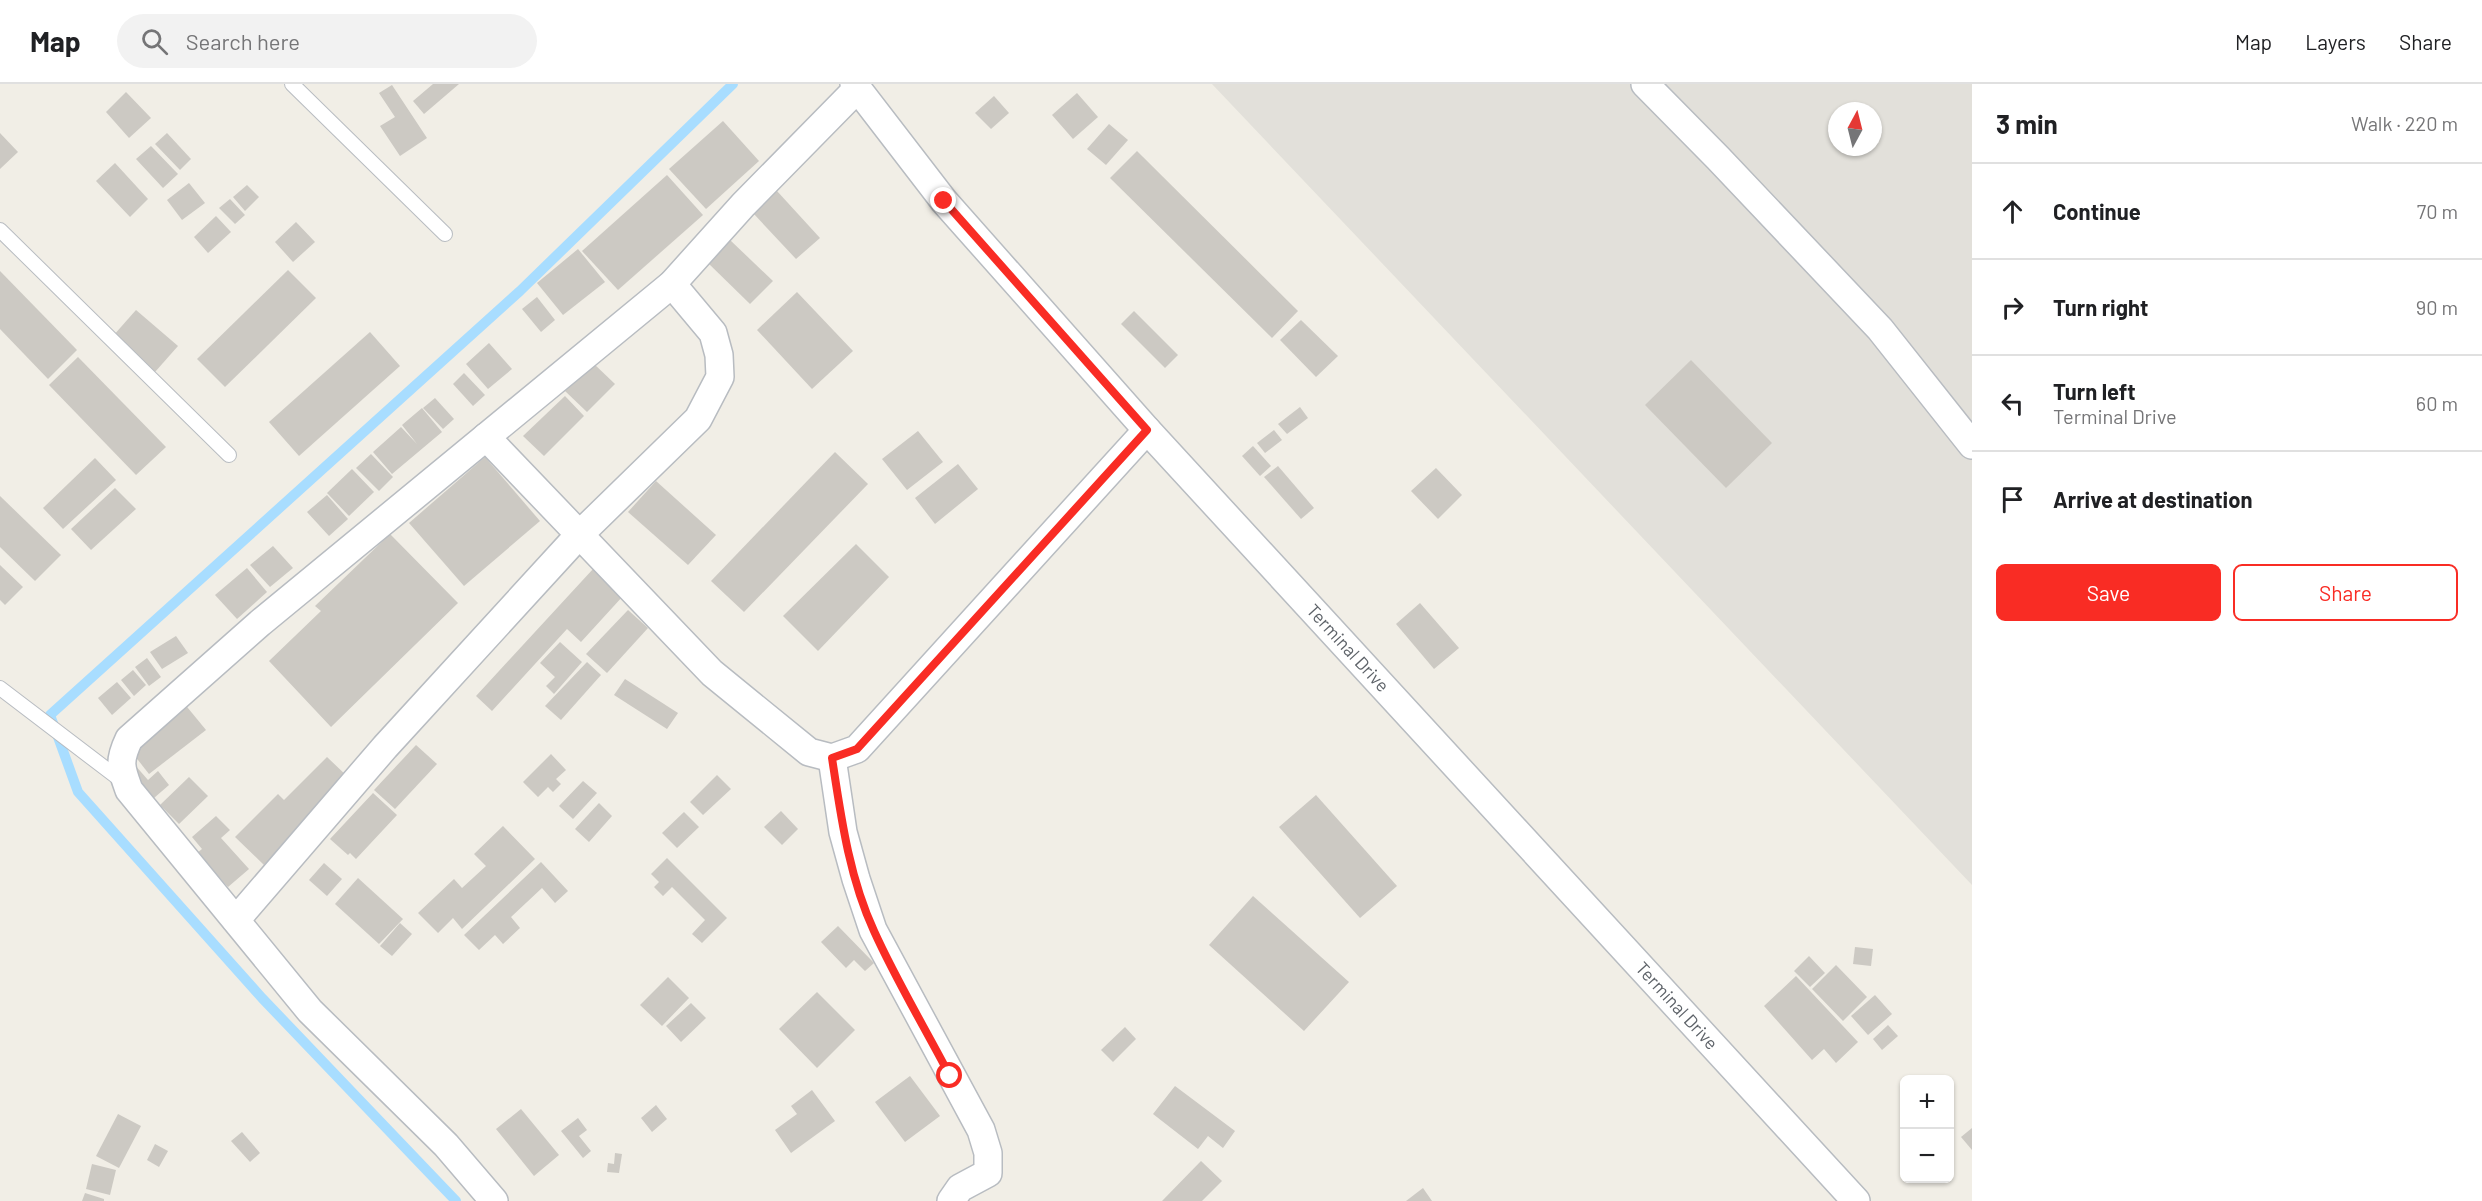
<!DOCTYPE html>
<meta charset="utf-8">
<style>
body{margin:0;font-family:Barlow,sans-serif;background:#f2f2f2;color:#202124}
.controls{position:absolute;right:18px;bottom:18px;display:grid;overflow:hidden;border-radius:9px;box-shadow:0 2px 4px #0004}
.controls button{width:54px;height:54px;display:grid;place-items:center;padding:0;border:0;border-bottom:2px solid #e0e0e0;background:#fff;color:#202124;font:30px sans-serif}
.compass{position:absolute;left:1828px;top:18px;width:54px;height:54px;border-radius:50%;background:#fff;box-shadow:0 2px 4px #0004;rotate:7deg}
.stop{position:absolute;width:18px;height:18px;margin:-14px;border:4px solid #f92c24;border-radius:50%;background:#fff}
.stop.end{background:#f92c24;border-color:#fff;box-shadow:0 2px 6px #0008}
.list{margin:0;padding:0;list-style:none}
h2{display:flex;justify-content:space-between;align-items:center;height:78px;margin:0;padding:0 24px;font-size:26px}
h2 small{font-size:20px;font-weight:400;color:#757577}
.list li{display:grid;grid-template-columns:39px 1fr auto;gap:18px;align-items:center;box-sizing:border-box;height:96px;padding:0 24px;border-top:2px solid #e0e0e0}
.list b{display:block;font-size:22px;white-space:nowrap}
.list p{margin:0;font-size:20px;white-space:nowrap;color:#757577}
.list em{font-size:20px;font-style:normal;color:#757577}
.actions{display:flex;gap:12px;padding:18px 24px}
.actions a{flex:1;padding:14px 0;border:2px solid #f92c24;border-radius:9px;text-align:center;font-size:21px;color:#f92c24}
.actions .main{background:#f92c24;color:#fff}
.icon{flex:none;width:33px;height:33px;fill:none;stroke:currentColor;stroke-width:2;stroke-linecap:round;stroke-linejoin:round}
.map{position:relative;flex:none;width:1972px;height:1117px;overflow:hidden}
header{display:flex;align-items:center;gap:36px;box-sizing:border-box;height:84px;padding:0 30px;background:#fff;border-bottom:2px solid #e0e0e0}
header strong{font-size:28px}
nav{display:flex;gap:33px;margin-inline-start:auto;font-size:21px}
.search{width:420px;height:54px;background:#f2f2f2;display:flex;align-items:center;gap:15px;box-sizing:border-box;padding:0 21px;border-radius:33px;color:#757577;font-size:22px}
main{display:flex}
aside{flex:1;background:#fff}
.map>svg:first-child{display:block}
</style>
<header>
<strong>Map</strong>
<div class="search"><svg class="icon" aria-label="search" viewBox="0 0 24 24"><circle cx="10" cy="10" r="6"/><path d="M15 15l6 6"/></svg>Search here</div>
<nav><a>Map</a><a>Layers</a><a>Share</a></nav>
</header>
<main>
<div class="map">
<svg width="1972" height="1117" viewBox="0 0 1972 1117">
<rect width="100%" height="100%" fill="#f1eee6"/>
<path fill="#e2e0da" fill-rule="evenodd" d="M1212 0H1972V801ZM1837 27H1873V63H1837Z"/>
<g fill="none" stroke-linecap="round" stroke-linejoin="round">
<polyline stroke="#a8ddff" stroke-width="10" points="456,1117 262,914 78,708 50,631 520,207 733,0"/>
</g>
<g fill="#ccc9c3">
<polygon points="433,0 459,0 424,30 413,17"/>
<polygon points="392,1 427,54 400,72 380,42 395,33 379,9"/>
<polygon points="126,8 151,34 129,54 106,28"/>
<polygon points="1077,9 1098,33 1073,55 1052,31"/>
<polygon points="994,12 1009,29 991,45 975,29"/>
<polygon points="723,37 759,77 706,125 669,85"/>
<polygon points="1109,40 1128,56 1106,81 1087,65"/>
<polygon points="0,49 18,68 0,85"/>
<polygon points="167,49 191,75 180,86 155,60"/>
<polygon points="151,62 178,90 163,104 136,75"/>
<polygon points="1137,67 1298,227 1272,254 1110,94"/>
<polygon points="115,79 148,115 130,133 96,97"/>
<polygon points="667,91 703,131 618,206 582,167"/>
<polygon points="189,99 205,119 182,136 167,116"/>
<polygon points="247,101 259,113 245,127 233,113"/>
<polygon points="777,107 820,154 796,175 753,129"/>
<polygon points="230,115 245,131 235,140 219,124"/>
<polygon points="216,132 231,148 208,169 194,153"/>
<polygon points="296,138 315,158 293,178 275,158"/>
<polygon points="730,156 773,197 750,220 707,178"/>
<polygon points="578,165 605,198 563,231 537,199"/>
<polygon points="288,186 316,214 225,303 197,275"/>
<polygon points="0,187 77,266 48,295 0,245"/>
<polygon points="797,208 853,267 812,305 757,246"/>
<polygon points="537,213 555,236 541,248 522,225"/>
<polygon points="136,226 178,262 155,288 113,252"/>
<polygon points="1134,227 1178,271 1165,284 1121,240"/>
<polygon points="1301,236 1338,272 1316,293 1280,256"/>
<polygon points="370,248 400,282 299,372 269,338"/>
<polygon points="489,259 512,285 488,305 466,280"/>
<polygon points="78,273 166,363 136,391 49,301"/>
<polygon points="1691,276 1772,359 1726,404 1645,321"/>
<polygon points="593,279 615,300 587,328 565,307"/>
<polygon points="464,289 485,311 473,322 453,300"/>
<polygon points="565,312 584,332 544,372 523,352"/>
<polygon points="435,314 454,335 443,345 423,324"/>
<polygon points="1300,323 1308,334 1287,350 1278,340"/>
<polygon points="422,324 442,348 392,390 373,368 401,343 417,360 402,341"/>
<polygon points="1274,346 1282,356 1265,369 1257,359"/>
<polygon points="918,347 943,378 907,406 882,375"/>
<polygon points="1253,362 1271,382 1260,392 1242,372"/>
<polygon points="835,368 868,400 744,528 711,497"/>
<polygon points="371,370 393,393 379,407 356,384"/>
<polygon points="485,373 540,437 464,502 409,439"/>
<polygon points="95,374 116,396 63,445 43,424"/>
<polygon points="958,380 978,405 935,440 915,414"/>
<polygon points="1278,382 1314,424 1301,435 1264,393"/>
<polygon points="1436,384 1462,411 1438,435 1411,407"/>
<polygon points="352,385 374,408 349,432 327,409"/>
<polygon points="656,397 716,451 688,481 628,428"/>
<polygon points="115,404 136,425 91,466 71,445"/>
<polygon points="327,411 348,435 329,452 307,428"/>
<polygon points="0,412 61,471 35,497 0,463"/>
<polygon points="390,450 458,519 331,643 269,577 321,527 315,522"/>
<polygon points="856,460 889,493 818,567 783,532"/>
<polygon points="273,462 293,484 270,503 250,481"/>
<polygon points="0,481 23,503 5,521 0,516"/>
<polygon points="247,484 267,508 237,535 215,511"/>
<polygon points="593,485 623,512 581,558 567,545 492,627 476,612"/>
<polygon points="1420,519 1459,564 1434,585 1396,540"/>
<polygon points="628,526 648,544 607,589 586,570"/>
<polygon points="176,552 188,569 162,585 150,568"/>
<polygon points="560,558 582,578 554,610 546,602 555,593 540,579"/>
<polygon points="147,574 161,593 149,602 135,583"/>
<polygon points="587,578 601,591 561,636 545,622"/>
<polygon points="133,586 146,601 134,612 121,596"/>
<polygon points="625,595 678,629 667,645 614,611"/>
<polygon points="117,598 131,614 112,631 98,614"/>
<polygon points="183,618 206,646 149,690 127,662"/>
<polygon points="416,661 437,680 395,725 374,706"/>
<polygon points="551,670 566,686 556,695 561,700 553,708 548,703 538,713 523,698"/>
<polygon points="327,673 349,694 264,781 235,753 278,710 284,716"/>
<polygon points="134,680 148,696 158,687 169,701 154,714 129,685"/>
<polygon points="717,691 731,705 703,731 690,718"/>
<polygon points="189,693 208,712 179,740 160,721"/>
<polygon points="583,697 597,709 573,735 559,722"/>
<polygon points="373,709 397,731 356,775 350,769 348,771 330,755"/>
<polygon points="1316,711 1397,802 1360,834 1279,743"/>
<polygon points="599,719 612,732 589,758 575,745"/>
<polygon points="781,727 798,745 782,761 764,743"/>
<polygon points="684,728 699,743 677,764 662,749"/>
<polygon points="216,732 230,746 221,754 249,785 228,803 197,769 202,765 192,753"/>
<polygon points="503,742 535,775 462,845 453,834 438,849 418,829 454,795 462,804 486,782 474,770"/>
<polygon points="667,774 727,834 702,859 692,850 705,836 672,803 663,812 654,803 659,798 651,790"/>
<polygon points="541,778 568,807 555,819 542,804 511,833 520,844 503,860 495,851 479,866 464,851"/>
<polygon points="324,779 342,795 327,812 309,796"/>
<polygon points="358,794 403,835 379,860 335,820"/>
<polygon points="1253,812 1349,898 1304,947 1209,861"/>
<polygon points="400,839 412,850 392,872 380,862"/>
<polygon points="838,842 874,879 865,887 854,876 846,884 821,858"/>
<polygon points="1855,863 1873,865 1871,882 1853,880"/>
<polygon points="1809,872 1825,889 1810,903 1794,887"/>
<polygon points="1836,881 1867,913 1843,937 1812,905"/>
<polygon points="1796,892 1858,958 1836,979 1824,965 1812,976 1764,922"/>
<polygon points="668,893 689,914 662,942 640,921"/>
<polygon points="817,908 855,946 817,984 779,945"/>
<polygon points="1875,911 1892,930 1868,951 1851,932"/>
<polygon points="691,919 706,934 681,958 666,942"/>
<polygon points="1888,941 1898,952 1882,966 1873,955"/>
<polygon points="1125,943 1136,955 1113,978 1101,966"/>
<polygon points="910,992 940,1032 905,1058 875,1018"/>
<polygon points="1175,1002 1235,1047 1223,1064 1208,1052 1198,1065 1153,1030"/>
<polygon points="812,1006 835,1037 791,1069 775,1046 797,1030 791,1022"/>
<polygon points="656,1021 667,1035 652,1048 641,1034"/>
<polygon points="521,1025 559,1071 534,1092 496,1045"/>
<polygon points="118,1030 141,1042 119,1084 96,1072"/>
<polygon points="578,1034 587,1046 579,1052 591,1067 583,1074 561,1047"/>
<polygon points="1972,1044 1972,1066 1961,1053"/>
<polygon points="242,1048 260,1069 250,1078 231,1057"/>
<polygon points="155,1060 168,1067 159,1083 147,1076"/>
<polygon points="615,1069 622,1070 619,1089 607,1088 608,1079 614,1080"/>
<polygon points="1201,1077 1222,1097 1202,1117 1162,1117"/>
<polygon points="92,1080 116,1086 110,1111 86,1105"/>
<polygon points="1423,1104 1432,1117 1406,1117"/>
<polygon points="85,1109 104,1115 104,1117 82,1117"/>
</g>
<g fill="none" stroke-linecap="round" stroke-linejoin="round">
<g stroke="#b8bcc1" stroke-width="16">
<g id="lane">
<polyline points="292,0 445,150"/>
<polyline points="0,146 229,371"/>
<polyline points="0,604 122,697"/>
</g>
</g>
<g stroke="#b8bcc1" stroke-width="30">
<g id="street">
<path id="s1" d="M854 0 944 117 1147 346 1856 1117"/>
<polyline points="1645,0 1718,74 1880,245 1972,361"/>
<polyline points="486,353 712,589 809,668 832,674 857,665 1147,346"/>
<polyline points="832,674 843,748 856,795 873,846 981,1046 988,1069 988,1089 960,1104 951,1117"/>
<polyline points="236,836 385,663 579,451 698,335 720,293 719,271 713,249 672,200"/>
<path d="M494 1117 446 1061 310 927 129 706C121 684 118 678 129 655L260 539 672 200 743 121 857 5"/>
</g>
</g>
<use href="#lane" stroke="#fff" stroke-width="14"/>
<use href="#street" stroke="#fff" stroke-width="27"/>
</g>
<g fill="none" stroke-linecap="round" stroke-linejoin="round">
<path stroke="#f92c24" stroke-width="8" d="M944 117 1147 346 857 665 832 674C841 733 849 793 874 847 896 896 925 944 950 992"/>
</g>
<g text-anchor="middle" stroke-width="4.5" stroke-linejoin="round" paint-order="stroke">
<g font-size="18" fill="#5d6268" stroke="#fff">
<text dy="6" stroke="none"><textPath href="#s1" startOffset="750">Terminal Drive</textPath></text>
<text dy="6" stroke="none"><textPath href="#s1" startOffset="1236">Terminal Drive</textPath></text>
</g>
</g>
</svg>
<div class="controls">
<button>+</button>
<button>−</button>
</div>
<svg class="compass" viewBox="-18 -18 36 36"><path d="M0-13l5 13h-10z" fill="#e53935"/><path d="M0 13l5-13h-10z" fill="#757577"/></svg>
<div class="stop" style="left:950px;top:992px"></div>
<div class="stop end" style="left:944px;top:117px"></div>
</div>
<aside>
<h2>3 min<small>Walk · 220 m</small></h2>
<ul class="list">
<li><svg class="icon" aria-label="ahead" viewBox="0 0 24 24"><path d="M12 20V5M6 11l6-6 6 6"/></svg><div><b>Continue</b></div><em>70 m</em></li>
<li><svg class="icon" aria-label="right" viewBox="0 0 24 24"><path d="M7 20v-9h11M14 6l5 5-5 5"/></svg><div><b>Turn right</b></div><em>90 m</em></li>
<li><svg class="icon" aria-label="left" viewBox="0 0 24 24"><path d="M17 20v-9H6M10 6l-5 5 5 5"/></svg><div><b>Turn left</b><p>Terminal Drive</p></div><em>60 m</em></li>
<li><svg class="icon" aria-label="arrive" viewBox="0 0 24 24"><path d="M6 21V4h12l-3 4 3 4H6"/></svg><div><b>Arrive at destination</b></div></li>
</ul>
<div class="actions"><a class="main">Save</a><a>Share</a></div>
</aside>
</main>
